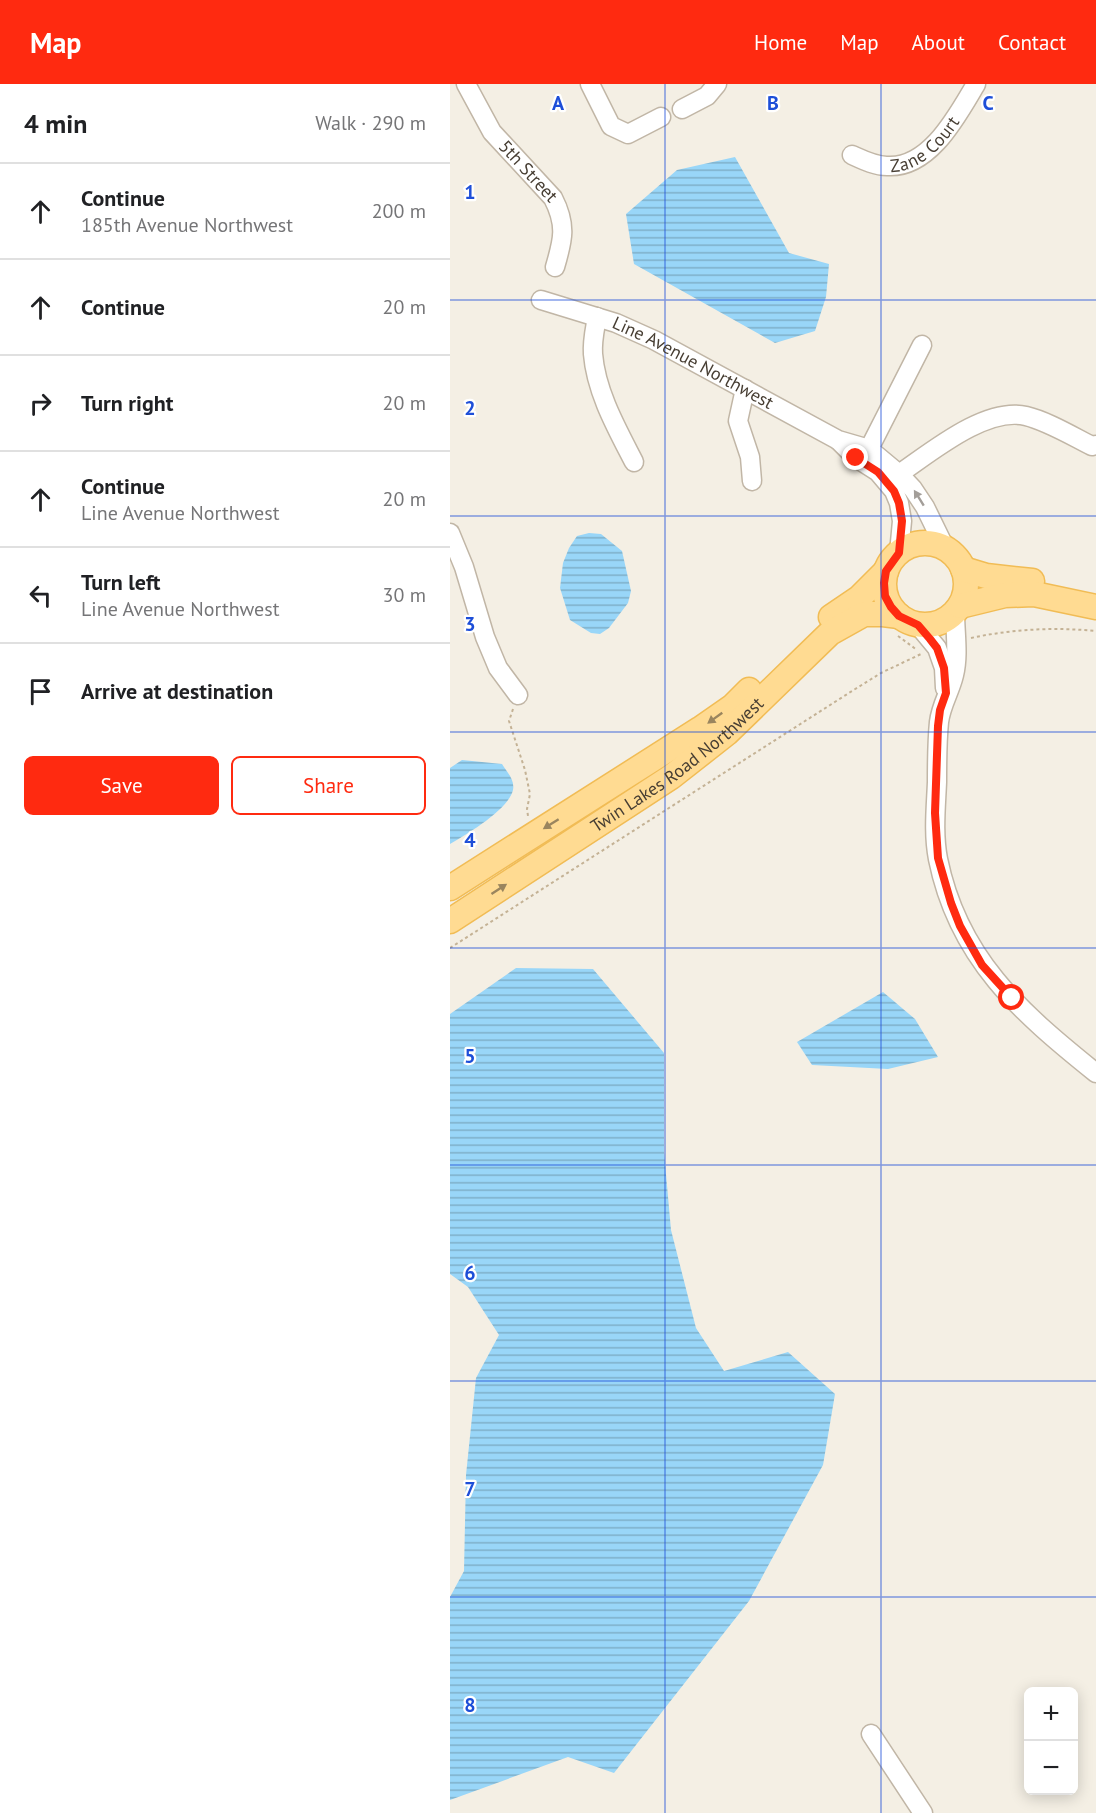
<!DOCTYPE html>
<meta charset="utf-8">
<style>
body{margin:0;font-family:"PT Sans",sans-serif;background:#f2f2f2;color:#202124}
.controls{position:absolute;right:18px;bottom:18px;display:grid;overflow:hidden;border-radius:9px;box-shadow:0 3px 15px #0003}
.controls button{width:54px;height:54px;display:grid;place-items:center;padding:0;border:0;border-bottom:2px solid #e0e0e0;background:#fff;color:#202124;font:30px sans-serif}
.stop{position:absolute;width:18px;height:18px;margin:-14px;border:4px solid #ff2a10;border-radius:50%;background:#fff}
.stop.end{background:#ff2a10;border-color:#fff;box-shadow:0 2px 6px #0008}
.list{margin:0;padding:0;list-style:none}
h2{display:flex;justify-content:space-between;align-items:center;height:78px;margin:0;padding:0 24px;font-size:26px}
h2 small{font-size:20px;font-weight:400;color:#757577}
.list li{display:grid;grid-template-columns:39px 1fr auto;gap:18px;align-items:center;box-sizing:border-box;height:96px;padding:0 24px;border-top:2px solid #e0e0e0}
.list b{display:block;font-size:22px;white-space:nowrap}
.list p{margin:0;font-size:20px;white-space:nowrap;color:#757577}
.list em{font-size:20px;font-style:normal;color:#757577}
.actions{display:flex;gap:12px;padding:18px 24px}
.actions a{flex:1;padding:14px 0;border:2px solid #ff2a10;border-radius:9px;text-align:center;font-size:21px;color:#ff2a10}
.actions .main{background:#ff2a10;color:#fff}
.icon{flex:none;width:33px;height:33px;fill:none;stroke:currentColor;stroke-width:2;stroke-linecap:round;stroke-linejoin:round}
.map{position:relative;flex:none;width:646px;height:1729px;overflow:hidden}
header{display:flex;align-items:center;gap:36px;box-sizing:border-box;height:84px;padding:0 30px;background:#ff2a10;color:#fff}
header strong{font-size:28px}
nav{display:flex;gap:33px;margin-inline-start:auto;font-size:21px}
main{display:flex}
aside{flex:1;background:#fff}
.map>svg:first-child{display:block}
</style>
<header>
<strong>Map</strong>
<nav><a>Home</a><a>Map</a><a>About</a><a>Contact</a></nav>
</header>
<main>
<aside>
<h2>4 min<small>Walk · 290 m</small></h2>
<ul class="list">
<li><svg class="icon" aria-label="ahead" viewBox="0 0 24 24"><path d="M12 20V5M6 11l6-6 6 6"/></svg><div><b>Continue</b><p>185th Avenue Northwest</p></div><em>200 m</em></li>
<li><svg class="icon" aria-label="ahead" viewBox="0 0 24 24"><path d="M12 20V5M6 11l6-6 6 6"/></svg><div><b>Continue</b></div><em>20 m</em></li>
<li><svg class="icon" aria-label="right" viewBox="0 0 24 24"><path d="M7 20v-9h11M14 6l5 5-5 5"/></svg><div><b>Turn right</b></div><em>20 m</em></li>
<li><svg class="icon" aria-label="ahead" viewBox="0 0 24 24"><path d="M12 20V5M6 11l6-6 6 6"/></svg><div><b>Continue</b><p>Line Avenue Northwest</p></div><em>20 m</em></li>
<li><svg class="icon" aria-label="left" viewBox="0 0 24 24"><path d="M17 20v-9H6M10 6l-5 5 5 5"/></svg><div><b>Turn left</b><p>Line Avenue Northwest</p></div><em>30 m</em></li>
<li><svg class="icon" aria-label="arrive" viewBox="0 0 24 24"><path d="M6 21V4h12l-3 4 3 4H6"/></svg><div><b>Arrive at destination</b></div></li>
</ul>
<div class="actions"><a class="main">Save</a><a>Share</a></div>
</aside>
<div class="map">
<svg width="646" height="1729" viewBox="0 0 646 1729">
<defs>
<pattern id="water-rules" width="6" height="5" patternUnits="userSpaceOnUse" patternTransform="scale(1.5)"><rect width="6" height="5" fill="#99d6f8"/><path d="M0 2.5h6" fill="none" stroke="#7fafc9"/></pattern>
</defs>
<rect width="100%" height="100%" fill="#f4efe4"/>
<g fill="url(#water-rules)">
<polygon points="285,73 339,169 379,180 376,213 365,247 325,259 184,180 176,130 227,86"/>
<polygon points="139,449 151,450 172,467 181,507 178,519 159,544 150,550 141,549 120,536 110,504 113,479 119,464 127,452"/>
<path d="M12 676 52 680C57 688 65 696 63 706 58 726 17 750 0 760V684Z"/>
<polygon points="66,884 143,885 214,969 214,1068 221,1146 246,1244 274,1287 338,1268 385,1310 373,1381 299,1517 164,1689 118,1673 0,1716 0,1513 14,1487 16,1391 26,1294 49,1251 18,1203 0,1190 0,930"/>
<polygon points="433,908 465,935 488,973 438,985 362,981 347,958"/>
</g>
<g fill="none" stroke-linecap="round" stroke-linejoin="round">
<g stroke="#c1b6a6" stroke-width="21">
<g id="minor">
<path id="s1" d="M16 0 42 48 103 114C117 141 113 156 105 183"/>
<polyline points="140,0 161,42 178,50 211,33"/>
<polyline points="232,25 257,12 267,0"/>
<path id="s2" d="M402 71C413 76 425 82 437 82 480 85 508 30 526 0"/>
<path id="s3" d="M91 216 166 239 204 256 388 356 419 365 449 390 463 405 475 423 496 466"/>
<path d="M147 233C145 245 142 257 143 270 146 308 167 345 184 378"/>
<polyline points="295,305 288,337 300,373 302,397"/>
<polyline points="389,357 406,374 428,388 444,407 449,419 452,437 449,469"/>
<polyline points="419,365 472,261"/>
<path d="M449 390C480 369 536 322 576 332 597 337 622 352 642 362L646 361"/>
<polyline points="0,449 14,483 35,553 48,584 68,611"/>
<path d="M505 528C505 549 509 571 504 591 500 608 491 621 489 638 487 658 487 678 487 698 486 723 483 749 488 775 508 874 570 928 646 989"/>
<polyline points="468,541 487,564 494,584 495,604"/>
<polyline points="421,1650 473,1729"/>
</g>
</g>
<g stroke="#f1bc55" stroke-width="27">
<g id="major">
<circle cx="475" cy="500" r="41"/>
<polyline points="513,485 536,492 582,497"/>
<polyline points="510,522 555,511 584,510 646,523"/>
<polyline points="381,533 409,514 436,487"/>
<polyline points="0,804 250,645 283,622 299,606"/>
<path id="s4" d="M0 837 221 693 277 649 380 549 414 530H433L449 532"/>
</g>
</g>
<g stroke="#c4b295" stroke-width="2" stroke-dasharray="3 3" stroke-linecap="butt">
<polyline points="448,552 467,566"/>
<path d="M521 554C563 545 604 543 646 547"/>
<polyline points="63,625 59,637 75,686 80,710 77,725 78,732"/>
<polyline points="0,864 402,607 431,589 471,570"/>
</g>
<use href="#minor" stroke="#fff" stroke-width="18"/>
<use href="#major" stroke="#ffdb92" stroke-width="24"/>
</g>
<defs><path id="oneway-solid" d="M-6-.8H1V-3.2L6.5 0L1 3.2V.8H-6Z" transform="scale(1.5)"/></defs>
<use fill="#a39e99" href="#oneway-solid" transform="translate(469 414) rotate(-122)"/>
<g fill="#9a855e">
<use href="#oneway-solid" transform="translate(265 634) rotate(144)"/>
<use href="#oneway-solid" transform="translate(101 740) rotate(148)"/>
<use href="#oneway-solid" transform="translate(49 805) rotate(-33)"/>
</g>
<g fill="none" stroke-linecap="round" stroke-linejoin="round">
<polyline stroke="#ff2a10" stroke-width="8" points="406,374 428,388 444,407 449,419 452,437 449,469 436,487 434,499 435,512 441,523 449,532 468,541 480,555 487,564 494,584 496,609 490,626 488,642 485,729 488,774 501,819 510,842 532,881 562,914"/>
</g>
<path fill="none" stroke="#1d4ed8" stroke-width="1.5" stroke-opacity="0.55" d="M215 0V1729M431 0V1729M0 216H646M0 432H646M0 648H646M0 864H646M0 1081H646M0 1297H646M0 1513H646"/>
<g text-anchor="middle" stroke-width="4.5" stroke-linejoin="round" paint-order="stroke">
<g font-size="18" fill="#473e33" stroke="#fff">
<text dy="6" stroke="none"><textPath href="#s2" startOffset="82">Zane Court</textPath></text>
<text dy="6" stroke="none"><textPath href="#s1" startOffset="108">5th Street</textPath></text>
<text dy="6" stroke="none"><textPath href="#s3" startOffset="165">Line Avenue Northwest</textPath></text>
<text dy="6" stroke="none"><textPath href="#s4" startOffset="276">Twin Lakes Road Northwest</textPath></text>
</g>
</g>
<g font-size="20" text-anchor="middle" font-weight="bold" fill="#1d4ed8" stroke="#fff" stroke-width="4.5" stroke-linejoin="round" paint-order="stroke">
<text x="108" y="26">A</text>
<text x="323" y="26">B</text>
<text x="538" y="26">C</text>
<text x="20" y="115">1</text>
<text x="20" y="331">2</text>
<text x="20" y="547">3</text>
<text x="20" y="763">4</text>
<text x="20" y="979">5</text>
<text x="20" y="1196">6</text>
<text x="20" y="1412">7</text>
<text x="20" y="1628">8</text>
</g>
</svg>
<div class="controls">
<button>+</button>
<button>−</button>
</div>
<div class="stop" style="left:562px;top:914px"></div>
<div class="stop end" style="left:406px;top:374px"></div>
</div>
</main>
